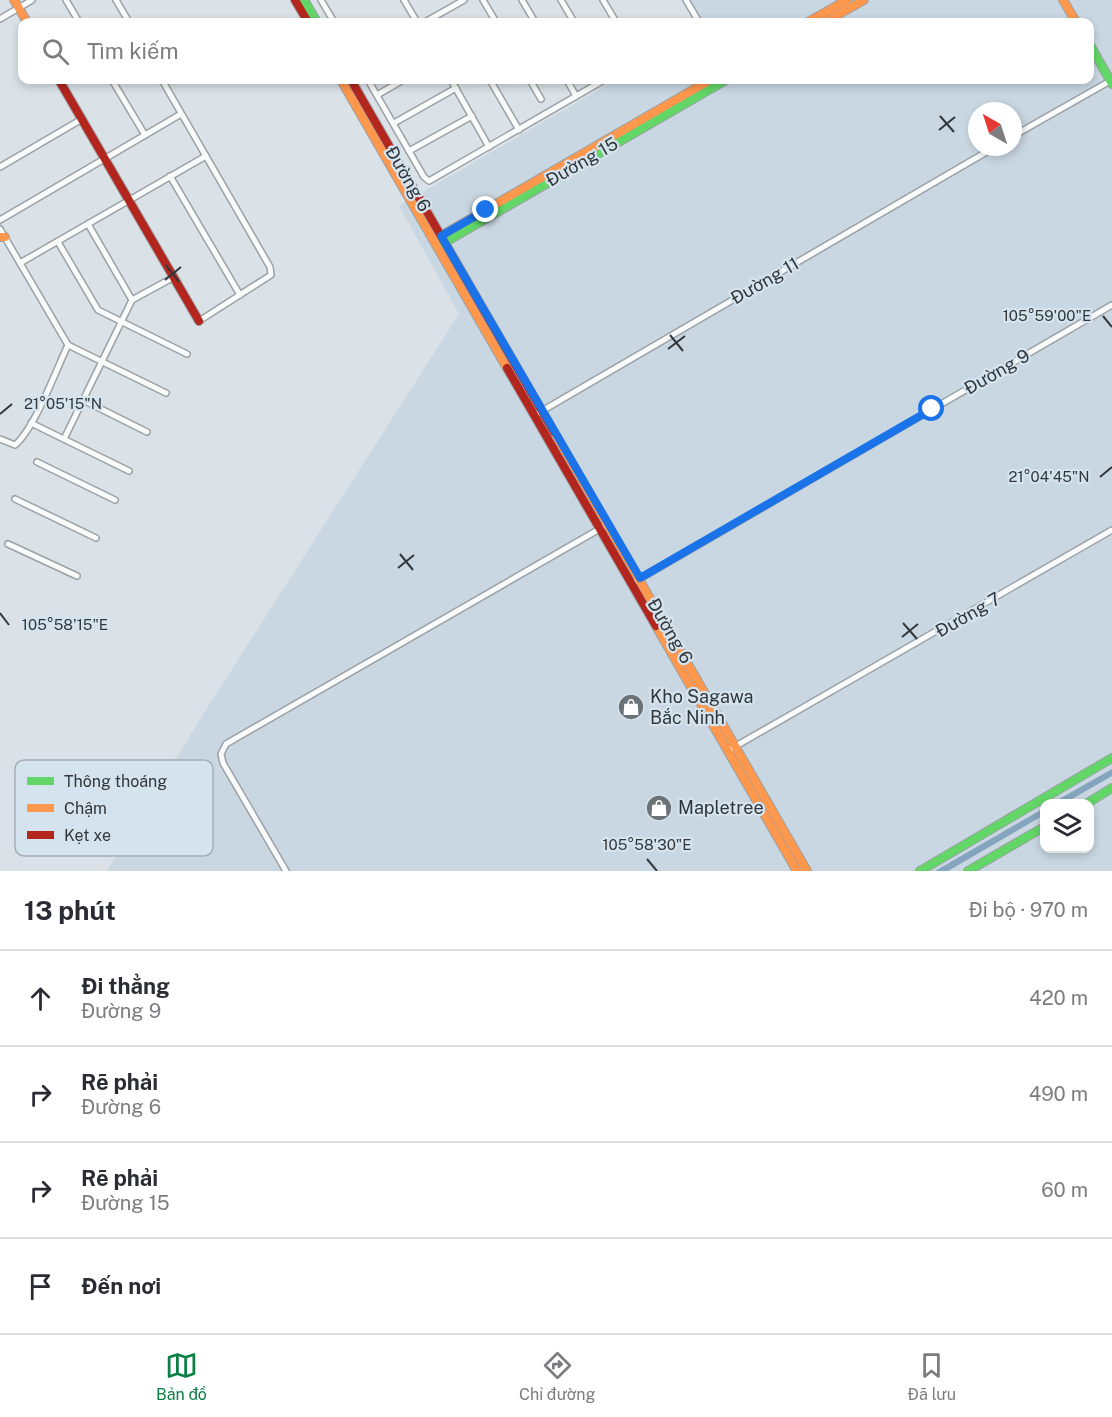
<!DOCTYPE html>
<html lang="vi">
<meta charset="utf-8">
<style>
body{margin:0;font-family:"Public Sans",sans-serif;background:#f7f7f7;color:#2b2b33}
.controls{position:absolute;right:18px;bottom:18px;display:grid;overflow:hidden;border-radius:12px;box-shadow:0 3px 9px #0003}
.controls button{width:54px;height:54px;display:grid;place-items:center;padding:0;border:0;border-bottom:2px solid #e1e1e2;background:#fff;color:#2b2b33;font:30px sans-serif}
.compass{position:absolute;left:968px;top:102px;width:54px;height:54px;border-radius:50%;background:#fff;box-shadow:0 3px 9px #0003;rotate:321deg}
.stop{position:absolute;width:18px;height:18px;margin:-14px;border:4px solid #1a73e8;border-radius:50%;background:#fff}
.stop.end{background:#1a73e8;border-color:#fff;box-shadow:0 2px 6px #0008}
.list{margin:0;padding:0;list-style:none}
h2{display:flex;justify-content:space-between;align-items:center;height:78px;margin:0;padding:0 24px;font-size:26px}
h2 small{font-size:20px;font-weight:400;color:#7c7c81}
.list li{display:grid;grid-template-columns:39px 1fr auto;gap:18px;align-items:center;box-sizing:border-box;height:96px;padding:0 24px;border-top:2px solid #e1e1e2}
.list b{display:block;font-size:22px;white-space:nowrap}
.list p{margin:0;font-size:20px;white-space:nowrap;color:#7c7c81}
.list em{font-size:20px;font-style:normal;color:#7c7c81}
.icon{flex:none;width:33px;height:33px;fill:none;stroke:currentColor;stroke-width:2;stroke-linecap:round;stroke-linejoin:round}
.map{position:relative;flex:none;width:1112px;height:871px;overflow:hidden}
.search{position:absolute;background:#fff;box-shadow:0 3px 9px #0003;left:18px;right:18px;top:18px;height:66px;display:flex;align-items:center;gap:15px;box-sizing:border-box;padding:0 21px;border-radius:12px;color:#7c7c81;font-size:22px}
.sheet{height:462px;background:#fff}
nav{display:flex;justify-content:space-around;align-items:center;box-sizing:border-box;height:84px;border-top:2px solid #e1e1e2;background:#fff;font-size:16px;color:#7c7c81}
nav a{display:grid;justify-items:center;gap:3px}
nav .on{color:#0b8043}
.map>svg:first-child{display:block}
</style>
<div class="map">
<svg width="1112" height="871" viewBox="0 0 1112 871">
<rect width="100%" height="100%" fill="#dae2e7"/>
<path fill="#c9d7e2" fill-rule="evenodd" d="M687 0H1112V871H107L202 716 459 314 399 206 615 80H1090V22H700ZM977 111H1013V147H977ZM1044 804H1090V848H1044Z"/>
<g fill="#84a5bd">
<polygon points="1112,769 1112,776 1065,803 1052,803"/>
<polygon points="1044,808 1044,815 948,871 935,871"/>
</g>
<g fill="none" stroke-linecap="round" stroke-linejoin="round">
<g stroke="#9ba1a5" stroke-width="8">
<g id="street">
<polyline points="66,0 79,22"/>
<polyline points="116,0 129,22"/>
<polyline points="321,0 334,22"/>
<polyline points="404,0 417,22"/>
<polyline points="483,0 496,22"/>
<polyline points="522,0 535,22"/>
<polyline points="561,0 574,22"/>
<polyline points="603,0 616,22"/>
<polyline points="686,0 699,22"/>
<polyline points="0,19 32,0"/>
<polyline points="425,22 464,0"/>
<polyline points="112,80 145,135"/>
<polyline points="162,80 270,267 271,275 199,321"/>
<polyline points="368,80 424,177 429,181 604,80"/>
<polyline points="451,80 489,147"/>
<polyline points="490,80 519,130"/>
<polyline points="530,80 541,99"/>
<polyline points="567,80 576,96"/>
<polyline points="377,95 403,80"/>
<polyline points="394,123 456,88"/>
<polyline points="1013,136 1112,80"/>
<polyline points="409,151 472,116"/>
<polyline points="0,167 82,119"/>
<polyline points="170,176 240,295"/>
<polyline points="0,220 181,114"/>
<polyline points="88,224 132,300"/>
<polyline points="0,229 68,345 166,393"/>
<polyline points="58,242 98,310 187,354"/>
<polyline points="20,263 206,156"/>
<polyline points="83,400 147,432"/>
<polyline points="535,415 995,147"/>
<polyline points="31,423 129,471"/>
<path d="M0 439 15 445C35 428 56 370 68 345"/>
<polyline points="64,439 132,300 174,277"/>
<polyline points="37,462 115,500"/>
<polyline points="15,499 96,538"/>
<polyline points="8,544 77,576"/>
<polyline points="636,581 1112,305"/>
<polyline points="729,750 1112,530"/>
<polyline points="286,871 223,763 221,754 226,744 603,527"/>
</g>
</g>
<g stroke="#9ba1a5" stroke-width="10">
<g id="fast">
<polyline points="304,0 317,22"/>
<polyline points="1090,45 1112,84"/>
<polyline points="442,244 726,80"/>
<polyline points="1086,804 1112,788"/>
<polyline points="920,871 1112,758"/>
<polyline points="968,871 1044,827"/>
</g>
</g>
<g stroke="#9ba1a5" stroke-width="10">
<g id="slow">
<polyline points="14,0 27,22"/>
<polyline points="1063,0 1076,22"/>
<polyline points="808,22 847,0"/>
<polyline points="825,22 864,0"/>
<polyline points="341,80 507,368"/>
<polyline points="0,237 5,237"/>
<polyline points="439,237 710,80"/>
<polyline points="554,432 807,871"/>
<polyline points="656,626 797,871"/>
</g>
</g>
<g stroke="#9ba1a5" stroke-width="10">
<g id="jam">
<polyline points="295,0 308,22"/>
<polyline points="59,80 199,321"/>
<polyline points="351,80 554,432"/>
<polyline points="507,368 656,626"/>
</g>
</g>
<use href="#street" stroke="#f9fbfb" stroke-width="5"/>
<use href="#fast" stroke="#63d668" stroke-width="8"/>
<use href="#slow" stroke="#ff974d" stroke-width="8"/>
<use href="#jam" stroke="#b3261e" stroke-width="8"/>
</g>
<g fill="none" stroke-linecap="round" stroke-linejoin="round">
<polyline stroke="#1a73e8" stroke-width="8" points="486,210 441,236 640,578 932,409"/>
</g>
<path fill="none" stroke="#31373b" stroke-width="2" d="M940 116 954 132M939 130 955 117M166 265 179 282M165 280 181 267M1103 316 1112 327M670 335 683 351M668 349 685 336M0 414 12 404M1100 477 1112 467M400 554 413 570M398 568 414 555M0 613 9 625M903 623 917 639M902 637 918 624M647 859 657 871"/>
<defs>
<g id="shop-disc" transform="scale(1.35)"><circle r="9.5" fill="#6c7377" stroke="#d4e3ed"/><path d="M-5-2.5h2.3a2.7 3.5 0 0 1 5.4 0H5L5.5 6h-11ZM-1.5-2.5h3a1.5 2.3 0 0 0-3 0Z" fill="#fff"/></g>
</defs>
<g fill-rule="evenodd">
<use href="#shop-disc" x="631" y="707"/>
<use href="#shop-disc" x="659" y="808"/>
</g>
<g text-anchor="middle" stroke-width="4.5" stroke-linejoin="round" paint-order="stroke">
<g font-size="18" fill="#31373b" stroke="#d4e3ed">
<text transform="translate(582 162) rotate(-30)" y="6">Đường 15</text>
<text transform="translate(408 179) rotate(60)" y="6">Đường 6</text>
<text transform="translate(765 281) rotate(-30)" y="6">Đường 11</text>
<text transform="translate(997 372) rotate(-30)" y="6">Đường 9</text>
<text transform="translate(968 615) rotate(-30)" y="6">Đường 7</text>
<text transform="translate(670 631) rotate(60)" y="6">Đường 6</text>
</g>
<g font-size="18" fill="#31373b" stroke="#d4e3ed" text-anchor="start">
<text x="650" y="703">Kho Sagawa<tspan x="650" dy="21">Bắc Ninh</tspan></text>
<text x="678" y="814">Mapletree</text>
</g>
</g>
<rect x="15" y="760" width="198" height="96" rx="9" fill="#d4e3ed" stroke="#a3afb8" stroke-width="1.5"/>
<rect x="27" y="777" width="27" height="8" fill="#63d668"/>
<rect x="27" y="804" width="27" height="8" fill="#ff974d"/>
<rect x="27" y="831" width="27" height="8" fill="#b3261e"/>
<g font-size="16" fill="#31373b">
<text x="64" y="787">Thông thoáng</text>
<text x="64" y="814">Chậm</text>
<text x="64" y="841">Kẹt xe</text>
</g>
<g font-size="15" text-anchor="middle" fill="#31373b" stroke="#d4e3ed" stroke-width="4.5" stroke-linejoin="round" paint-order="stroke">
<text x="1047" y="321">105°59'00"E</text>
<text x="63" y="409">21°05'15"N</text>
<text x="1049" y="482">21°04'45"N</text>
<text x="65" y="630">105°58'15"E</text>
<text x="647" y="850">105°58'30"E</text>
</g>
</svg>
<div class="controls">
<button><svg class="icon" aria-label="layers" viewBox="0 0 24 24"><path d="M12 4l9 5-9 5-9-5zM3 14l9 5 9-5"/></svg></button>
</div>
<svg class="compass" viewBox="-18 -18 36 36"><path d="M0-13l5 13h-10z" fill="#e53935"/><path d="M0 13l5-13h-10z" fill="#7c7c81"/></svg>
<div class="stop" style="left:932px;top:409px"></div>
<div class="stop end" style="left:486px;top:210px"></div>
<div class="search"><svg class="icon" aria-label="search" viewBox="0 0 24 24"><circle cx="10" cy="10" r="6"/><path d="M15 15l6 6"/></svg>Tìm kiếm</div>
</div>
<section class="sheet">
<h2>13 phút<small>Đi bộ · 970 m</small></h2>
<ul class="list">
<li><svg class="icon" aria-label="ahead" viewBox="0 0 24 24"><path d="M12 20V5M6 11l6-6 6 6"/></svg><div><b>Đi thẳng</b><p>Đường 9</p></div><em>420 m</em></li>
<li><svg class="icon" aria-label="right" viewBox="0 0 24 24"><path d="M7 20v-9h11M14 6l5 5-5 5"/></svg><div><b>Rẽ phải</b><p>Đường 6</p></div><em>490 m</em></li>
<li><svg class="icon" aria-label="right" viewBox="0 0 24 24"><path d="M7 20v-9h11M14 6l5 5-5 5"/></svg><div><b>Rẽ phải</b><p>Đường 15</p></div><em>60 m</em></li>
<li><svg class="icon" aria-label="arrive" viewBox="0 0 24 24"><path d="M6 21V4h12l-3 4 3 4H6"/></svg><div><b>Đến nơi</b></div></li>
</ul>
</section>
<nav>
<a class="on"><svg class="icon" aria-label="map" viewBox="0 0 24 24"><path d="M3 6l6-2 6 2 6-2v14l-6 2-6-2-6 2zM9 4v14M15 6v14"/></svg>Bản đồ</a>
<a><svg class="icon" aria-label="directions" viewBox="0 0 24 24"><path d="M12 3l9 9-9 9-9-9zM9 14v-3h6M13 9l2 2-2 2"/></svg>Chỉ đường</a>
<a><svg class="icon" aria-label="saved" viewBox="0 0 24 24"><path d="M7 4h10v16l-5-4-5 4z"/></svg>Đã lưu</a>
</nav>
